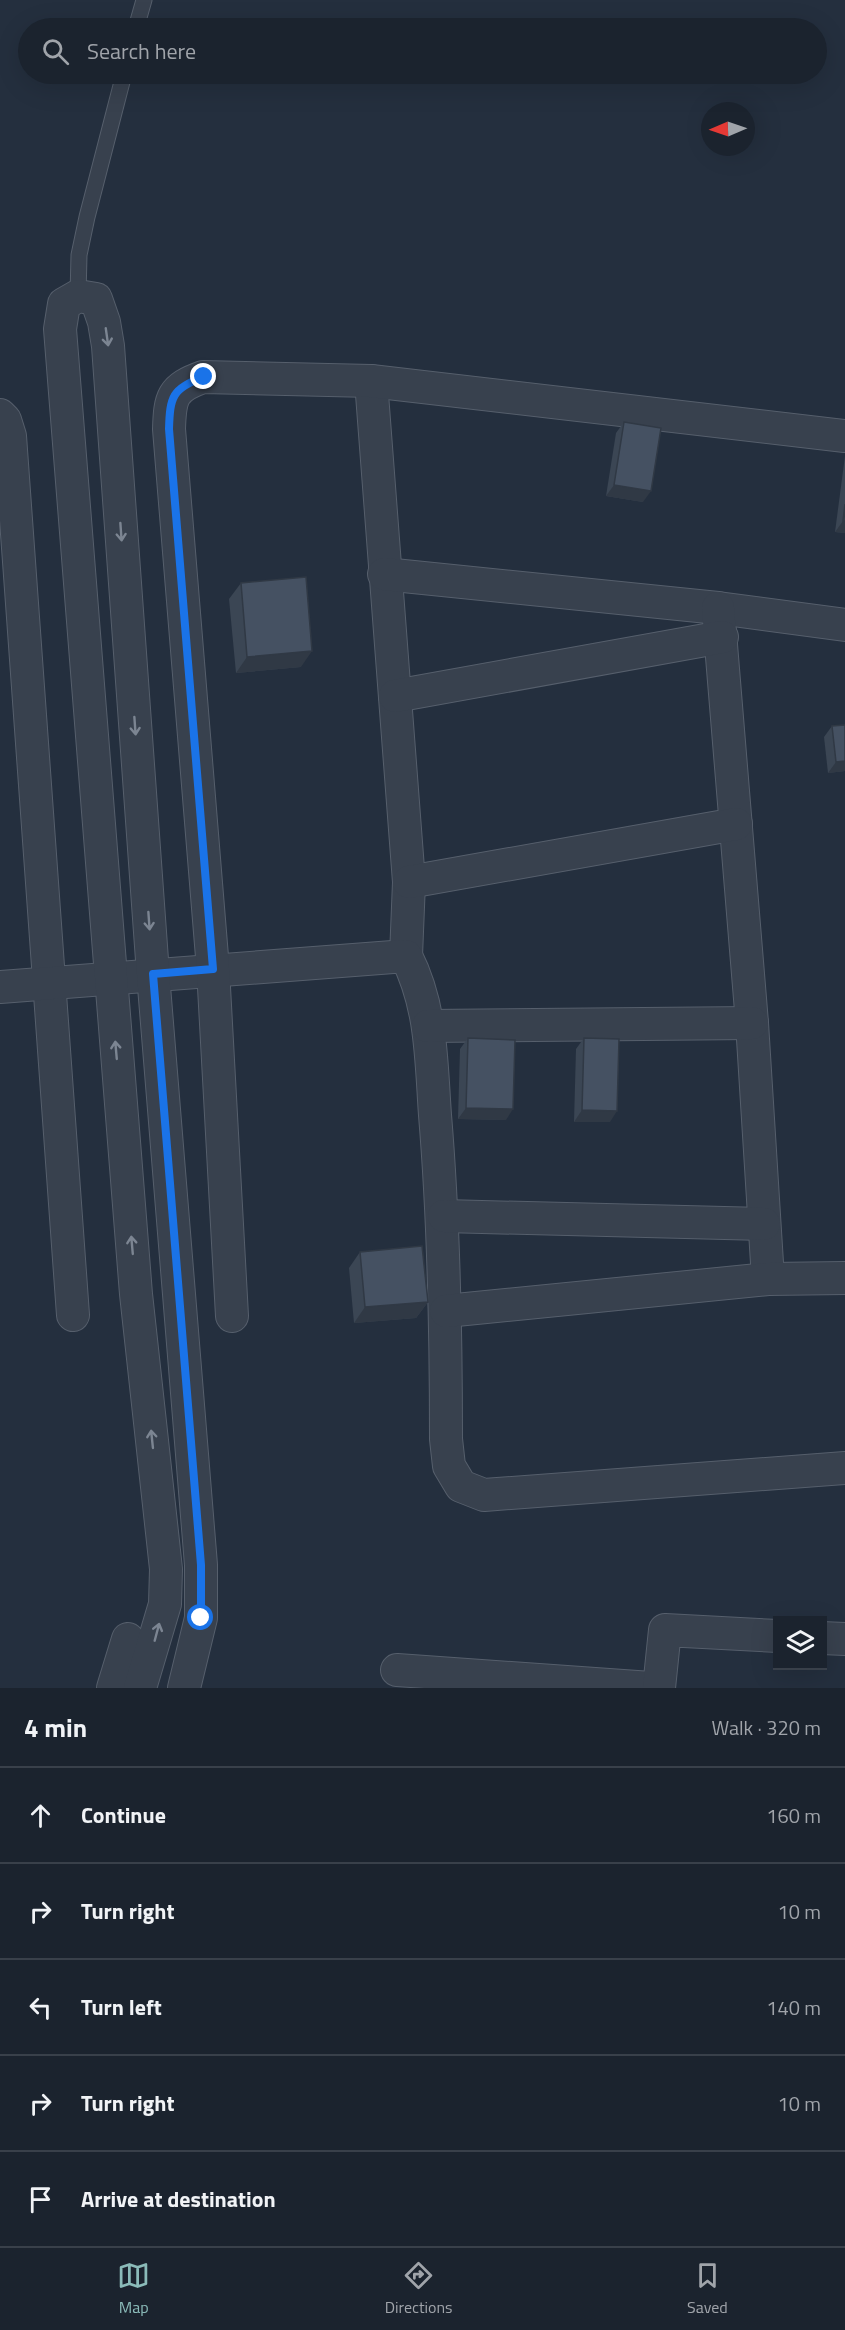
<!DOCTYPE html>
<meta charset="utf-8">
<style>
body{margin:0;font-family:"Titillium Web",sans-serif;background:#242b36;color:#f1f3f6}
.controls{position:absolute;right:18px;bottom:18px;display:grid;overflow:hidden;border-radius:0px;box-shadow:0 6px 24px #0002}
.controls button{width:54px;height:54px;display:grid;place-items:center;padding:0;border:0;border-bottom:2px solid #39404a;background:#1b232e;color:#f1f3f6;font:30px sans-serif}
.compass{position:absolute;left:701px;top:102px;width:54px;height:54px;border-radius:50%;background:#1b232e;box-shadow:0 6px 24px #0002;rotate:268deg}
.stop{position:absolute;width:18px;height:18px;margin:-14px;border:4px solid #1a73e8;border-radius:50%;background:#fff}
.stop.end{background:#1a73e8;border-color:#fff;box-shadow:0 2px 6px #0008}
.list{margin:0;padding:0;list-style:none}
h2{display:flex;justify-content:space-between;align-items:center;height:78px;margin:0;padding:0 24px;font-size:26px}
h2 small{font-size:20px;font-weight:400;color:#a0a4aa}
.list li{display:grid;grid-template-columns:39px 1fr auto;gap:18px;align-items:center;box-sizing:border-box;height:96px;padding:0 24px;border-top:2px solid #39404a}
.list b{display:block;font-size:22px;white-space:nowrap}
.list em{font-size:20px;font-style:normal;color:#a0a4aa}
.icon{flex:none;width:33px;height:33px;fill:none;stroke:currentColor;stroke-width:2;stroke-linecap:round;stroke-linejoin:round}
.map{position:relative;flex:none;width:845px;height:1688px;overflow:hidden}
.search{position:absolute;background:#1b232e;box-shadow:0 6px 24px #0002;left:18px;right:18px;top:18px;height:66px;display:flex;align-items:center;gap:15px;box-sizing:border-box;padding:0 21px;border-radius:33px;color:#a0a4aa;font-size:22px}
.sheet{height:558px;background:#1b232e}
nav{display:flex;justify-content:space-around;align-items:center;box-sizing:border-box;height:84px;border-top:2px solid #39404a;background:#1b232e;font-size:16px;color:#a0a4aa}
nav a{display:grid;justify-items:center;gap:3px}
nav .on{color:#8bbbb9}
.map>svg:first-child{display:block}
</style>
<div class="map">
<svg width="845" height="1688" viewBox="0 0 845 1688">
<rect width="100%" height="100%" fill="#242f3e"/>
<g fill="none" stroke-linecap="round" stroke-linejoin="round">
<g stroke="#565f6c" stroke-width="17">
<g id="service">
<polyline points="136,28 144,0"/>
<polyline points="78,296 79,255 87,217 124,74"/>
</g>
</g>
<g stroke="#565f6c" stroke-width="34">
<g id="minor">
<polyline points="371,381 409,882 406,956"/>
<polyline points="0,415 5,420 10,436 73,1315"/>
<polyline points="384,574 718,608 845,625"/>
<polyline points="718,608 752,1023 768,1279"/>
<polyline points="395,696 722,637"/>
<polyline points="409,882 736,824"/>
<path d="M0 987 406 956C432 1007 431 1059 435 1115 444 1223 446 1330 446 1439L449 1466 461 1486 484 1495 845 1468"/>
<polyline points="428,1026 752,1023"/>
<polyline points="444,1216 764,1224"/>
<polyline points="446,1311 768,1279 845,1278"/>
<path d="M232 1316 213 969 169 429C170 397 172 388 203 377L371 381 845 436"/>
<polyline points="822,1638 845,1639"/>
<polyline points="397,1670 651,1688"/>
<polyline points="113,1688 128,1639"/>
<polyline points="140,1688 165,1604 166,1569 136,1294 60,329 64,304 78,296 96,299 104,322 108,346 153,974 201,1565 201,1618 184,1688"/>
<polyline points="659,1688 665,1630 778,1636"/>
</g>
</g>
<use href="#service" stroke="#38414e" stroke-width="15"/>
<use href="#minor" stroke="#38414e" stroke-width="32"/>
</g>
<g fill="#3b4654">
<polygon points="624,422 643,502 606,496 616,433"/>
<polygon points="845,456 845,533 835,532"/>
<polygon points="241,583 301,667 236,673 229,599"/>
<polygon points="845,725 845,771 828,773 824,737 832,726"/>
<polygon points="468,1038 506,1120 458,1119 460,1049"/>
<polygon points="584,1038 610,1122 574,1122 576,1049"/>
<polygon points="360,1252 428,1302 416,1318 354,1323 349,1268"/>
</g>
<g fill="#303945">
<polygon points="614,485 651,491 643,502 606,496"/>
<polygon points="843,521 845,521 845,533 835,532"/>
<polygon points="312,651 301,667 236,673 247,657"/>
<polygon points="845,761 845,771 828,773 836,762"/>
<polygon points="466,1108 513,1109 506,1120 458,1119"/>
<polygon points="582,1110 617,1111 610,1122 574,1122"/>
<polygon points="428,1302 416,1318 354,1323 365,1307"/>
</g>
<g fill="#455162" stroke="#303945" stroke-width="1.5">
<polygon points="624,422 661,428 651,491 614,485"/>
<polygon points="845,504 845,521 843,521"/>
<polygon points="306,577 312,651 247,657 241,583"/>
<polygon points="845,725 845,761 836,762 832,726"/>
<polygon points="468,1038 515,1040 513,1109 466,1108"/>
<polygon points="584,1038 619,1039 617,1111 582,1110"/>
<polygon points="422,1246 428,1302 365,1307 360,1252"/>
</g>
<defs><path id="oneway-shaft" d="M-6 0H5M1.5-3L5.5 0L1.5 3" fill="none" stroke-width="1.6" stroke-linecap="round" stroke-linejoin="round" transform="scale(1.5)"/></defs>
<g stroke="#7c8592">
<use href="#oneway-shaft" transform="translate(107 337) rotate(82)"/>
<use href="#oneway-shaft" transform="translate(121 532) rotate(86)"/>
<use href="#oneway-shaft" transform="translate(135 726) rotate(86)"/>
<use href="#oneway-shaft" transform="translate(149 921) rotate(86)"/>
<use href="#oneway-shaft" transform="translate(116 1050) rotate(-95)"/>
<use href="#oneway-shaft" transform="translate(132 1245) rotate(-95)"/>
<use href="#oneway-shaft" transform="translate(152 1439) rotate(-96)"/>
<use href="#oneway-shaft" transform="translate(157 1632) rotate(-75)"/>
</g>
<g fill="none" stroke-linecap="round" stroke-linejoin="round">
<path stroke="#1a73e8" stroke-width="8" d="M201 1618V1565L153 974 213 969 169 429C170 397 172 388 204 377"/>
</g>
</svg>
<div class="controls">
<button><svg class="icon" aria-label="layers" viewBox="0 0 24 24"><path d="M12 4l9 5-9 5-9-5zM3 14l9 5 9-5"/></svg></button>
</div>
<svg class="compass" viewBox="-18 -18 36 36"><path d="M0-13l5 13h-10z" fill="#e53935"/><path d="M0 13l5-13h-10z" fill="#a0a4aa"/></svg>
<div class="stop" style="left:201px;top:1618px"></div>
<div class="stop end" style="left:204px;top:377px"></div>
<div class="search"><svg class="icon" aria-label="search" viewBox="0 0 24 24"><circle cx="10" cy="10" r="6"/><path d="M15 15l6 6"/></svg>Search here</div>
</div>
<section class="sheet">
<h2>4 min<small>Walk · 320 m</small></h2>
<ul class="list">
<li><svg class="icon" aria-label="ahead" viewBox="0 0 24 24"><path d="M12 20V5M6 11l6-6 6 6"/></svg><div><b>Continue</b></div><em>160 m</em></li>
<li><svg class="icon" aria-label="right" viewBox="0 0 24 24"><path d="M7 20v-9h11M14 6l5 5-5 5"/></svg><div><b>Turn right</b></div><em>10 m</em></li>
<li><svg class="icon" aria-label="left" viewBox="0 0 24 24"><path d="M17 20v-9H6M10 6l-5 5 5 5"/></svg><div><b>Turn left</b></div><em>140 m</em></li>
<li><svg class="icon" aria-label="right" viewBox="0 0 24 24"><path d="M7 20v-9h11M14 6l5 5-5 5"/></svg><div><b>Turn right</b></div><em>10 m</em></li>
<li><svg class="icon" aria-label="arrive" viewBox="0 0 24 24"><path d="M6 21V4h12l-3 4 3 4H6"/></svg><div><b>Arrive at destination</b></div></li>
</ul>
</section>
<nav>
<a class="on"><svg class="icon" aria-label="map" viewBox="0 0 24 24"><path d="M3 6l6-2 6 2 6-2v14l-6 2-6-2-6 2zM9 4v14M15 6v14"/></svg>Map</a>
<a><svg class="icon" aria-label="directions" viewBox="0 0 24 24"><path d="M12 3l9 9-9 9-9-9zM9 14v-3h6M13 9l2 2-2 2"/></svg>Directions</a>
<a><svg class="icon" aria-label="saved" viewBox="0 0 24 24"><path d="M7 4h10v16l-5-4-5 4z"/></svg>Saved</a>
</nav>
